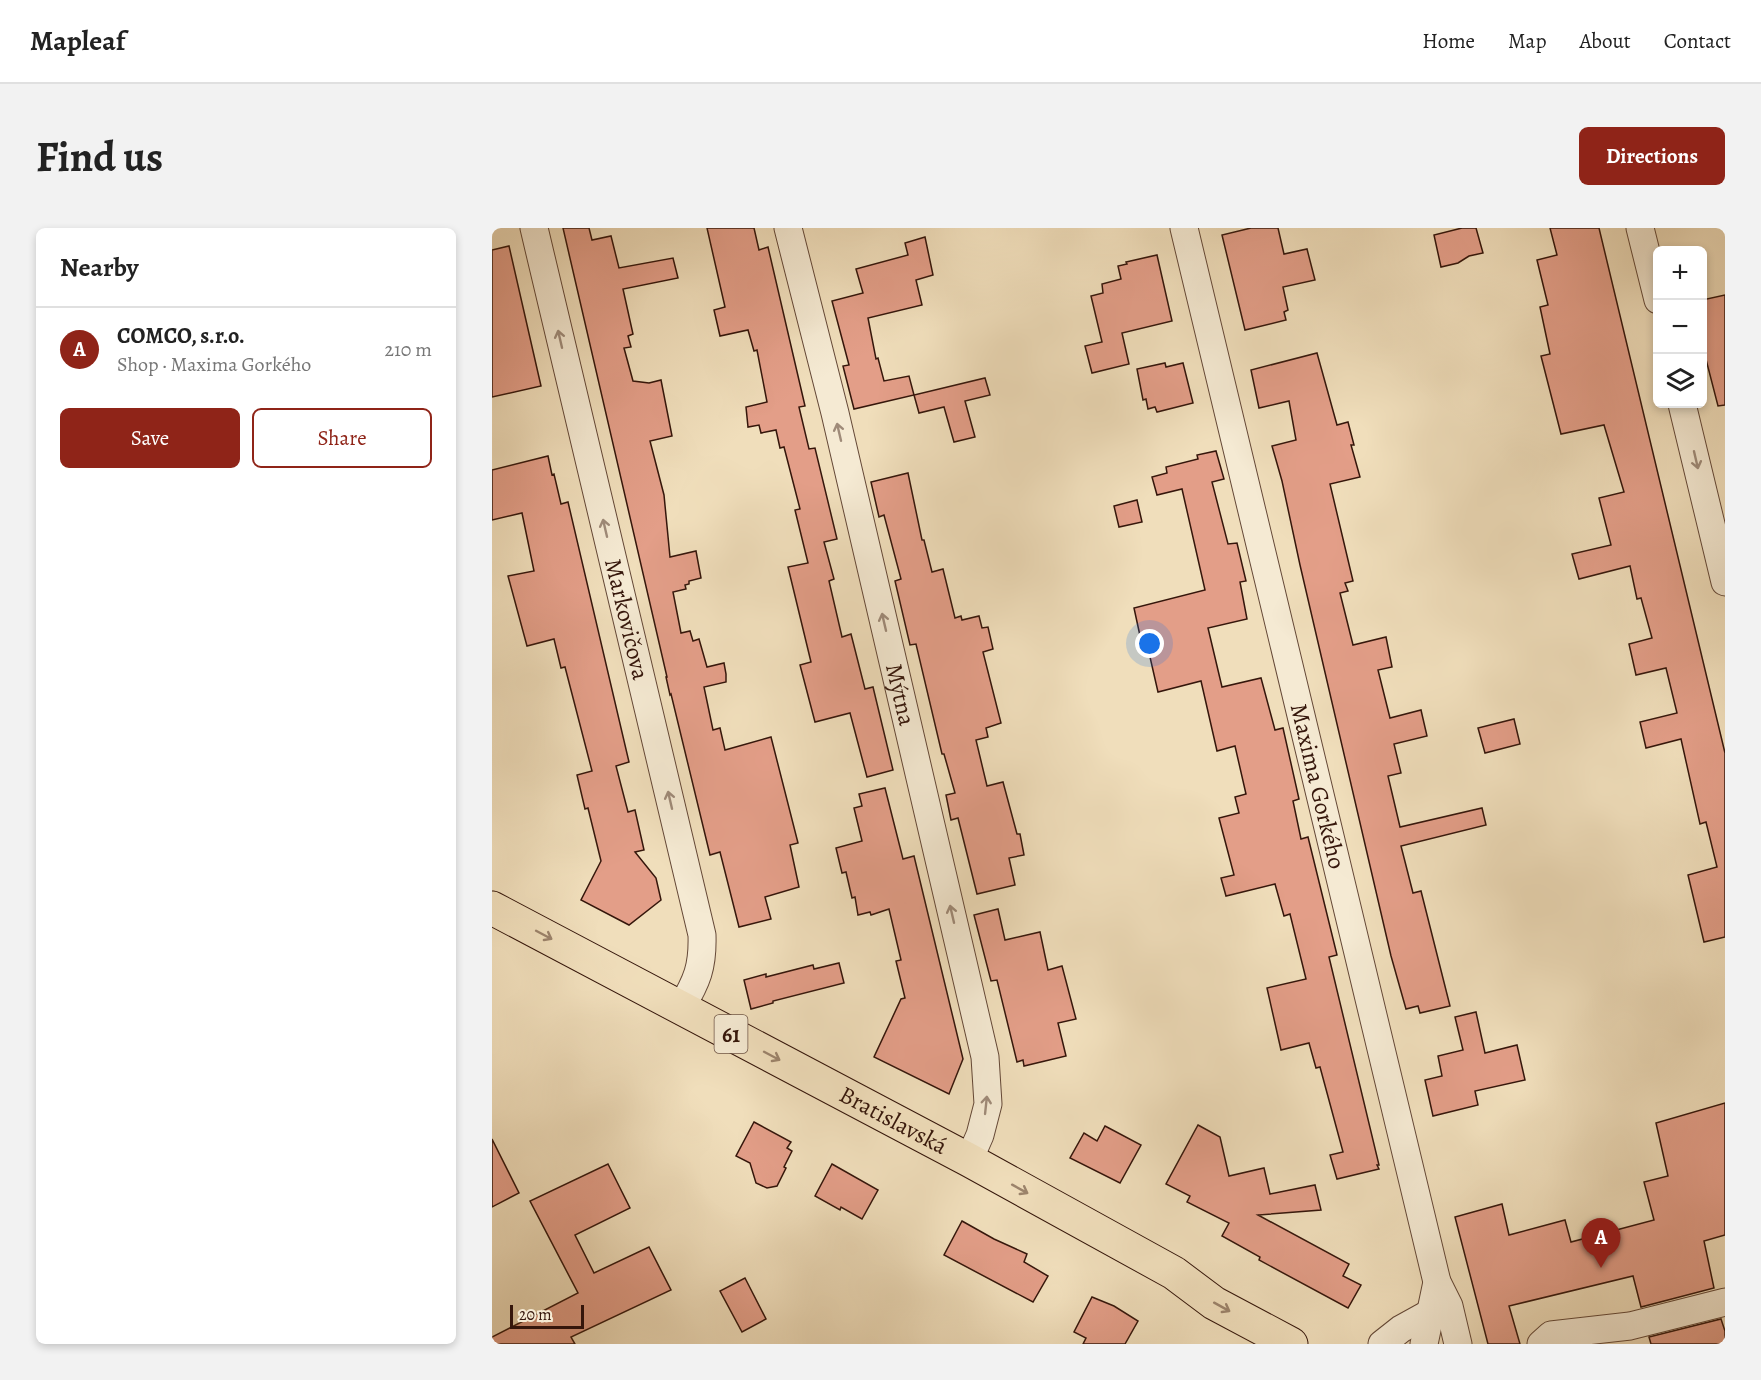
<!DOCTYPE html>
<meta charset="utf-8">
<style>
body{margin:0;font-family:Alegreya,serif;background:#f2f2f2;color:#222}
.controls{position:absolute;right:18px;top:18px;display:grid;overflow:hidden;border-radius:9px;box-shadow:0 3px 9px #0003}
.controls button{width:54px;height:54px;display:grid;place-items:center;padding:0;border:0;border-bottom:2px solid #e0e0e0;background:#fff;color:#222;font:30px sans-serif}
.scale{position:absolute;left:18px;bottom:15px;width:74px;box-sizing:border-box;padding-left:6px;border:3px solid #35160b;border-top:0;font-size:16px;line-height:21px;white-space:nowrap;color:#35160b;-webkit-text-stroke:4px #f5ead3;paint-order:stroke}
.you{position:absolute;left:658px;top:416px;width:21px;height:21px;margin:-15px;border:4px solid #fff;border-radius:50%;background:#1a73e8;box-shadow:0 0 0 9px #1a73e833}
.badge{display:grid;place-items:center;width:39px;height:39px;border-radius:50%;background:#8f2418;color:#fff;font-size:20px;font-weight:700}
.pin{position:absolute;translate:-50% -50px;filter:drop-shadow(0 2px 3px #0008)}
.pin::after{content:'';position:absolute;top:32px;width:21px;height:18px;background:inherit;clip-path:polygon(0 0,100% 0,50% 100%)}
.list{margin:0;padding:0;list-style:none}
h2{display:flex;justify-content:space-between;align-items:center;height:78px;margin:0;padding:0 24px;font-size:26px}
h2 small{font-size:20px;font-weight:400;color:#767676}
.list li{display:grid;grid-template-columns:39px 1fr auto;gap:18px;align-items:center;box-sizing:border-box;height:84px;padding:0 24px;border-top:2px solid #e0e0e0}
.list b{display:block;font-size:22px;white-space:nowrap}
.list p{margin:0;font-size:20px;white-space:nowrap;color:#767676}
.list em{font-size:20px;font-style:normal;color:#767676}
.actions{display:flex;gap:12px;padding:18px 24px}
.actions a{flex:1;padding:14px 0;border:2px solid #8f2418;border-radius:9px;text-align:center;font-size:21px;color:#8f2418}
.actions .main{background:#8f2418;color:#fff}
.icon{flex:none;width:33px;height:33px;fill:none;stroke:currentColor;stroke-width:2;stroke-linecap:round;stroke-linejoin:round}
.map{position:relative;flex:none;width:1233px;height:1116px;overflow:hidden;border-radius:9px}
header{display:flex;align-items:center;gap:36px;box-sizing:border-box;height:84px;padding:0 30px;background:#fff;border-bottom:2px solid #e0e0e0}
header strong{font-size:28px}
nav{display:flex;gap:33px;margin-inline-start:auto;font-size:21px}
.intro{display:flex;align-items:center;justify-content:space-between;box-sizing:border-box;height:144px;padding:0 36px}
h1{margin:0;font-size:42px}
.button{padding:15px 27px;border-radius:9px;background:#8f2418;color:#fff;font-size:21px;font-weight:700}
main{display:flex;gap:36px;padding:0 36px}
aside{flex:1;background:#fff;border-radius:9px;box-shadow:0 3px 9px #0003}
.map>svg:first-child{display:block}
</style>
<header>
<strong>Mapleaf</strong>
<nav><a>Home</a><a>Map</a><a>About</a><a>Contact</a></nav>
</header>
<div class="intro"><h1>Find us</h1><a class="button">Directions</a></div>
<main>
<aside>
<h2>Nearby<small></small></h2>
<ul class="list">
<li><span class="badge">A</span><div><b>COMCO, s.r.o.</b><p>Shop · Maxima Gorkého</p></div><em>210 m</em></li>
</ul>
<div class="actions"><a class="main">Save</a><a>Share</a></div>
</aside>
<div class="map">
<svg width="1233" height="1116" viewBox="0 0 1233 1116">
<rect width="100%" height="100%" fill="#f0debb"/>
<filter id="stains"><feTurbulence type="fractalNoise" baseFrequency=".00333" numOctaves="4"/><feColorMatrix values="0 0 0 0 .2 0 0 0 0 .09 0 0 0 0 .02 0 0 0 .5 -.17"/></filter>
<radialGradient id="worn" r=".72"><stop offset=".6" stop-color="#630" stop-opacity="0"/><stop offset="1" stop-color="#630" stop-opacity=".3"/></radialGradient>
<g fill="#e39e88" stroke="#35160b" stroke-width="1.5">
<polygon points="71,0 97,0 100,12 119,8 127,40 181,30 186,50 131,61 141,106 136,108 139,119 132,120 141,153 157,155 169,152 180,208 158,213 172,267 178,329 204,323 209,350 197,353 197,356 193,357 194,361 181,364 189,405 198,403 201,413 207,411 215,439 232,435 234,446 234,454 212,459 221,502 228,500 233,522 279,509 306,615 298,617 307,659 273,669 279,691 247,699 228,624 218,627 179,466 178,467 174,449 175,449"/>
<polygon points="215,0 262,0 267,22 276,19 313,178 307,179 317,221 323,220 345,311 332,314 342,351 337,353 350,409 359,406 373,461 381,459 401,542 375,549 358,485 323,494 308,437 319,434 296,339 316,335 303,282 308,281 292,219 288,220 284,202 269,205 267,197 256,199 254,179 275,174 265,122 262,123 256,102 228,108 222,82 233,79"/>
<polygon points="759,0 786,0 792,26 815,21 823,52 791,59 796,82 792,84 794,92 753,102 730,7"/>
<polygon points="970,0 984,0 991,25 977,28 966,35 949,39 942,7"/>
<polygon points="1058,0 1107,0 1233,525 1233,709 1212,714 1196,647 1225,639 1214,594 1208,596 1189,511 1154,520 1148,494 1185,485 1174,440 1144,447 1137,416 1160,410 1149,370 1145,371 1138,338 1087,351 1080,326 1119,317 1107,270 1132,264 1112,197 1069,206 1049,128 1058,126 1048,79 1056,77 1045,32 1065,27"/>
<polygon points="433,9 441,47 424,52 430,77 376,90 384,131 386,130 392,153 417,148 422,167 362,181 351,138 357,137 340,73 371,65 364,41 416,27 413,15"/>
<polygon points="17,18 49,158 0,169 0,22"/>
<polygon points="665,27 680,93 630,105 637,136 600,145 593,118 610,114 599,68 611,65 610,56 629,51 626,38 635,36 634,34"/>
<polygon points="1233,67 1233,177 1226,178 1210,116 1210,72"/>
<polygon points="825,125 845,197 856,194 862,217 859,217 868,249 838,256 861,353 853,355 856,363 848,365 861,417 894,409 900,439 886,442 898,490 929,482 935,508 902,516 909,545 896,548 908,599 990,580 994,597 909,618 921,665 929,663 958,778 928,785 926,778 914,781 899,728 808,337 790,253 780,218 804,212 797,173 767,180 759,142"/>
<polygon points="673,135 674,139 691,135 701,175 665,184 663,179 656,181 654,171 651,172 645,141"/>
<polygon points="493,150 498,167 473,173 483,209 462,214 452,179 427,185 422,167"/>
<polygon points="724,223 732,251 720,254 736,316 745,315 754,353 748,354 755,391 716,400 730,459 769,450 783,502 791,500 807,571 801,573 809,611 816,609 845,727 837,729 887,937 885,937 887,941 845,951 838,927 851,924 828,839 824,840 817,815 789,822 775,760 814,751 798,686 792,688 783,656 734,668 729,650 742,647 727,590 747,585 743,569 754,566 743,518 725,523 709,453 666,464 655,416 650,417 642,380 713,362 690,261 665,267 660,249 675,245 674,239 706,231 705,227"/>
<polygon points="56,228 60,247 62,246 69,276 76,274 137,534 124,538 136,584 143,582 152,622 143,624 164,650 169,672 137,697 89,672 109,633 96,580 93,581 85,547 100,543 73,439 69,440 62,411 35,418 16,348 42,343 30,285 0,292 0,242"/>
<polygon points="416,245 430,312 432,312 440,344 451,341 463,390 469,388 470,392 487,388 490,400 496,399 501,421 491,424 509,495 494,500 496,509 484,512 495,558 511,554 525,606 528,606 532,627 517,630 523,657 485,666 466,590 459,592 454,567 463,565 452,526 450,526 424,416 418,417 403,353 409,351 392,287 387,289 379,254"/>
<polygon points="645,272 650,294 627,299 622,278"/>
<polygon points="1022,491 1028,516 993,525 986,500"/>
<polygon points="393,560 411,631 422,628 471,831 457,866 382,829 409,771 413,770 404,733 409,732 397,681 379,687 378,684 366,687 363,669 360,670 354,644 350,645 344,620 370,613 362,580 370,578 367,566"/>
<polygon points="506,681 513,712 548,704 556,742 570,738 584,791 566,795 574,828 532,838 531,832 525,834 505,752 499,753 482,687"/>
<polygon points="347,735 352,755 281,773 281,775 259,781 252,752 274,746 274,749 321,737 322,741"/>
<polygon points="984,784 993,825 1025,817 1033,852 983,863 986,877 941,888 933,852 950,848 946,828 971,822 963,789"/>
<polygon points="1233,875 1233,1007 1212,1013 1222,1060 1149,1079 1141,1048 1017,1078 1028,1116 996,1116 963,989 1010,976 1017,1007 1073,992 1079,1014 1162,992 1152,954 1176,948 1164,895"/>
<polygon points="262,894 299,914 295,920 300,923 292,939 294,940 285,958 275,960 264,955 258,935 244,928"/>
<polygon points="706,897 728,909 737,948 772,940 778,966 823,957 829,982 766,987 857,1036 851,1048 869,1057 856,1080 767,1032 768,1029 730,1008 737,995 695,974 698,968 674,956"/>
<polygon points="613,898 649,917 628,955 578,930 592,905 605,913"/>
<polygon points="0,911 27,965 0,979"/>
<polygon points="116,936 138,980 83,1007 102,1045 157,1019 179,1062 79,1109 83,1116 0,1116 0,1109 86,1065 38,973"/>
<polygon points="340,936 386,962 370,991 349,979 348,982 323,968"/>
<polygon points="470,993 502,1011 535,1026 532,1034 556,1048 541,1074 452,1027"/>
<polygon points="253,1050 274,1091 250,1104 228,1063"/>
<polygon points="600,1069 622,1078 646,1093 633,1116 591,1116 594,1110 582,1104"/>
<polygon points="1229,1091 1233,1103 1233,1116 1159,1116 1157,1109"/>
</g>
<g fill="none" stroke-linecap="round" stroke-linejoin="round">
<g stroke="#644837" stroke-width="29">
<g id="minor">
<path id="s1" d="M42 0 210 707C211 739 205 753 189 780"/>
<path id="s2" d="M296 0 343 185 493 829 496 876 488 907 477 932"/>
<path id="s3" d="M692 0 945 1054 957 1078 966 1116"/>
<polyline points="1148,0 1166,72"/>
<polyline points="1190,176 1233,354"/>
<polyline points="890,1116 909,1101 938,1085"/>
<polyline points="932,1116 945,1054"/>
<polyline points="1049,1116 1059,1107 1138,1098 1233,1074"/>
</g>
</g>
<g stroke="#35160b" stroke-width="35">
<g id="major">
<path id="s4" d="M0 680 477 932 682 1045 722 1075 799 1116"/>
</g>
</g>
<use href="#minor" stroke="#f5ead3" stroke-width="27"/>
<use href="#major" stroke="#f0debb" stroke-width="33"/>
</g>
<defs><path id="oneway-shaft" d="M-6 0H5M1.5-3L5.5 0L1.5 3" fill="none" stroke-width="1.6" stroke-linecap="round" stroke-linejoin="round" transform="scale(1.5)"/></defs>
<g stroke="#9f8b79">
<use href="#oneway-shaft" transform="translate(68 111) rotate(-103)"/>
<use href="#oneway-shaft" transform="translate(347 204) rotate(-103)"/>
<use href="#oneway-shaft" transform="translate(1204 232) rotate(77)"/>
<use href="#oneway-shaft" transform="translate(113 300) rotate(-103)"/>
<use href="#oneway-shaft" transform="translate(392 394) rotate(-103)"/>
<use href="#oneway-shaft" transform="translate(178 572) rotate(-103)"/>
<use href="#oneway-shaft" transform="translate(460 686) rotate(-103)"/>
<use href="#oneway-shaft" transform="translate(494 877) rotate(-84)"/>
</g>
<g stroke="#9c846c">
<use href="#oneway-shaft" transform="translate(52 707) rotate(28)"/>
<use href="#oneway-shaft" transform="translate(280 828) rotate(28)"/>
<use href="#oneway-shaft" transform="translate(528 961) rotate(29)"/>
<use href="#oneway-shaft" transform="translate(730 1079) rotate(29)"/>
</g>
<g text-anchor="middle" stroke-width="5" stroke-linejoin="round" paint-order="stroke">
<rect fill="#f5ead3" stroke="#6f5647" stroke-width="1.5" x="222.5" y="787" width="33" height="38" rx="4.5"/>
<g font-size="22" font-weight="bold" fill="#35160b">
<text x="239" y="814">61</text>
</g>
<g font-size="24" fill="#35160b" stroke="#f5ead3">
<text dy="8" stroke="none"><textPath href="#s1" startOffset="402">Markovičova</textPath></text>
<text dy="8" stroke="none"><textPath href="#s2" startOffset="480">Mýtna</textPath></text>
<text dy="8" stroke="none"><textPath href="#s3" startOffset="574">Maxima Gorkého</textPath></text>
<text dy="8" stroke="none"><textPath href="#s4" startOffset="454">Bratislavská</textPath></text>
</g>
</g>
<rect width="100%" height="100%" filter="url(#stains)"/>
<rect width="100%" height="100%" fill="url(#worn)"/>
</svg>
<div class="controls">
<button>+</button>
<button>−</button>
<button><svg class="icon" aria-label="layers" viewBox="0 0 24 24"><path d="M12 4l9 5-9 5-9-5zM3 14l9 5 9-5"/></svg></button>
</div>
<div class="scale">20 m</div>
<div class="you"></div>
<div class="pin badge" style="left:1109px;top:1040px">A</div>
</div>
</main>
